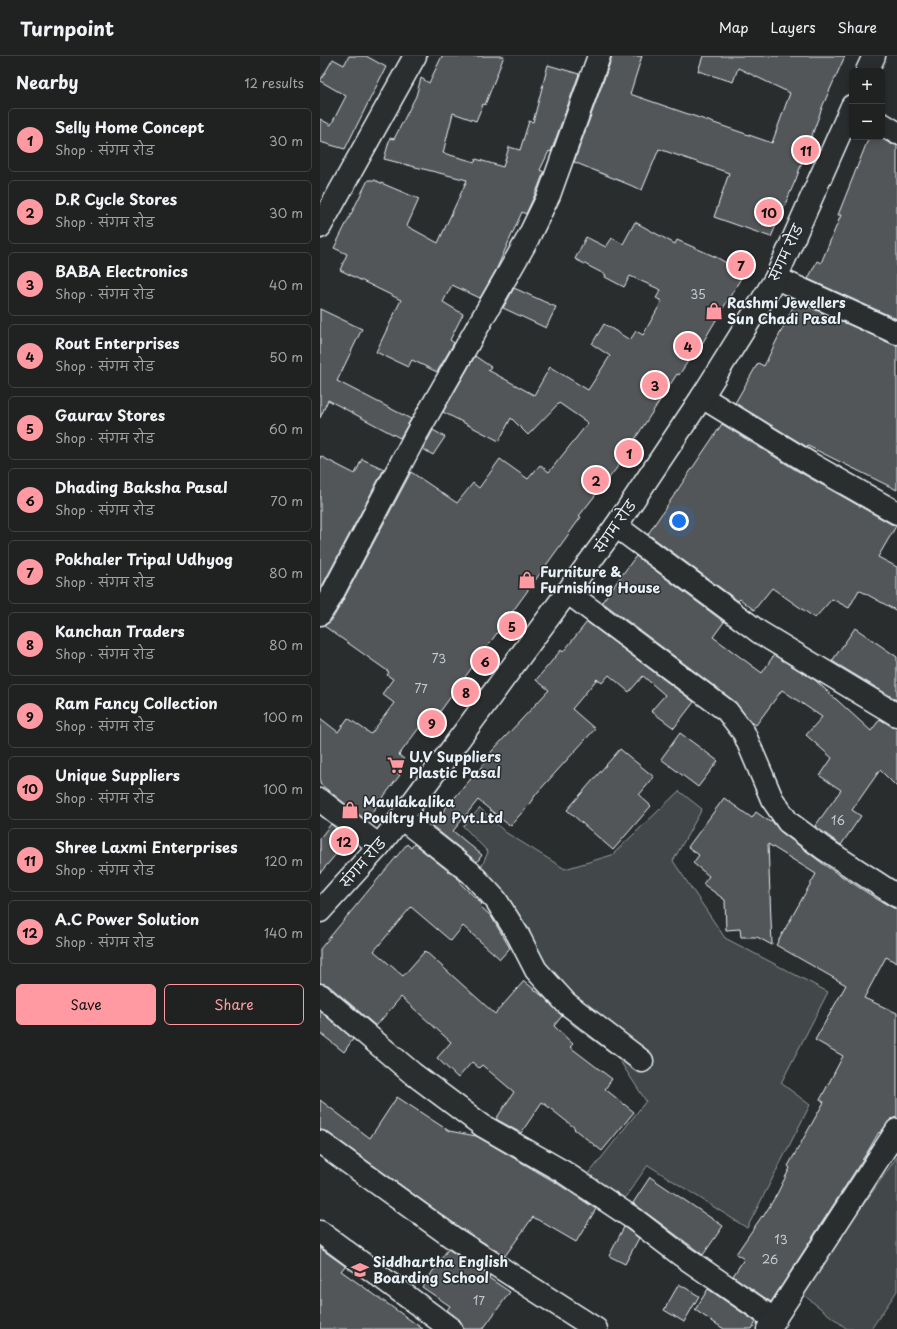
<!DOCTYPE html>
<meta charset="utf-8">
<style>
body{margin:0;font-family:"Playpen Sans","Playpen Sans Deva",sans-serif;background:#282a2a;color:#f1f3f6}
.controls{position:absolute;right:12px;top:12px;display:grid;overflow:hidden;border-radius:6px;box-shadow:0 2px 10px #0003}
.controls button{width:36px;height:36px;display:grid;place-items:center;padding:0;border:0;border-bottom:1px solid #3d3f40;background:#202222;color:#f1f3f6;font:20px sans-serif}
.you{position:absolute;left:359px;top:465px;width:14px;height:14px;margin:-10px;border:3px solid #fff;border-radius:50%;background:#1a73e8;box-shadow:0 0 0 6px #1a73e833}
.badge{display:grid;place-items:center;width:26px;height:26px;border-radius:50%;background:#ff9aa2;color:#111;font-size:13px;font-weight:700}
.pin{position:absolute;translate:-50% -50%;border:2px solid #fff;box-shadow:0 1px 4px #0006}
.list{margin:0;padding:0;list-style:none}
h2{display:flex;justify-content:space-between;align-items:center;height:52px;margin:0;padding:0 16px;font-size:17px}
h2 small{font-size:13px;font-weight:400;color:#a2a4a5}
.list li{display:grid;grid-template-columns:26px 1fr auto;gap:12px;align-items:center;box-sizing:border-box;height:64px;margin:0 8px 8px;padding:0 8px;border:1px solid #3d3f40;border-radius:6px}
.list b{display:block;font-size:15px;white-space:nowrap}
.list p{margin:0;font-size:13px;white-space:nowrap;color:#a2a4a5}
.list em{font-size:13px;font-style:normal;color:#a2a4a5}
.actions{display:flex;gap:8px;padding:12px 16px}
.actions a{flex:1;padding:9px 0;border:1px solid #ff9aa2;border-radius:6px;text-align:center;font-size:14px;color:#ff9aa2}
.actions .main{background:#ff9aa2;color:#111}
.map{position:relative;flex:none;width:577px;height:1273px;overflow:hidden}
header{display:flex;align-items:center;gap:24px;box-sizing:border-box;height:56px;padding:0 20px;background:#202222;border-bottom:1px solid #3d3f40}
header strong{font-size:19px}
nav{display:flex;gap:22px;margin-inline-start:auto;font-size:14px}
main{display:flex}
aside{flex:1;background:#202222}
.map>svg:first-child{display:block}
</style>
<header>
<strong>Turnpoint</strong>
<nav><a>Map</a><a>Layers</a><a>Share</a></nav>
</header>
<main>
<aside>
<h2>Nearby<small>12 results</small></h2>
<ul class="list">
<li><span class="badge">1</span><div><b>Selly Home Concept</b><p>Shop · संगम रोड</p></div><em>30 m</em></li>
<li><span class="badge">2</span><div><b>D.R Cycle Stores</b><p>Shop · संगम रोड</p></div><em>30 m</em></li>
<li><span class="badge">3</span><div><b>BABA Electronics</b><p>Shop · संगम रोड</p></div><em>40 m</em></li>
<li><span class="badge">4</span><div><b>Rout Enterprises</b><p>Shop · संगम रोड</p></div><em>50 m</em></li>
<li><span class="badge">5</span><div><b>Gaurav Stores</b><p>Shop · संगम रोड</p></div><em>60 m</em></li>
<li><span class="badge">6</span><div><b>Dhading Baksha Pasal</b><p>Shop · संगम रोड</p></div><em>70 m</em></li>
<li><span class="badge">7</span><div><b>Pokhaler Tripal Udhyog</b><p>Shop · संगम रोड</p></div><em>80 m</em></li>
<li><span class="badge">8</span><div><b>Kanchan Traders</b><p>Shop · संगम रोड</p></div><em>80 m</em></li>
<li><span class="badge">9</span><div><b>Ram Fancy Collection</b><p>Shop · संगम रोड</p></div><em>100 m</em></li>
<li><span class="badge">10</span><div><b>Unique Suppliers</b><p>Shop · संगम रोड</p></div><em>100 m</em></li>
<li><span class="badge">11</span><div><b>Shree Laxmi Enterprises</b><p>Shop · संगम रोड</p></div><em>120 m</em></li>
<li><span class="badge">12</span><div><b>A.C Power Solution</b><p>Shop · संगम रोड</p></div><em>140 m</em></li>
</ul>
<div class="actions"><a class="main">Save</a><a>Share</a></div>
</aside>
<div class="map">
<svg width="577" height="1273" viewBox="0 0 577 1273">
<rect width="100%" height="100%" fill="#2a2d2e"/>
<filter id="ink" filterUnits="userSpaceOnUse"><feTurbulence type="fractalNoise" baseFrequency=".025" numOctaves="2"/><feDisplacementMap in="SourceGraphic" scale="8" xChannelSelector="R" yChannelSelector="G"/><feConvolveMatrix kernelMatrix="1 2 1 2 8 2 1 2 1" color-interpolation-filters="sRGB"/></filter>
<g filter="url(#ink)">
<g fill="#424648" stroke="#959ca0">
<polygon points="359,735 382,753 353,805 405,882 508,936 461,1027 490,1049 427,1172 328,1109 301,1147 268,1119 326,1045 298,1002 253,969 198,903 210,874 161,812 168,796 143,770 160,752 185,776 245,813 292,799"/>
<polygon points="577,1101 577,1235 551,1273 527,1273 481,1237"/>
</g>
<g fill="#535759" stroke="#e8f1f8">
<polygon points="29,0 46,0 66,11 25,93 0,86 0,63 11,69 26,40 0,25 13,3 24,9"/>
<polygon points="122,0 184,0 165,49 163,48 156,65 133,57 123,97 155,106 156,103 183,111 189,91 200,94 209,65 213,66 228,9 259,18 231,96 229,95 220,114 224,116 217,134 206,158 202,156 176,214 160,242 132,229 123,246 143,258 130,284 134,287 117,316 92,304 88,311 56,296 81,244 20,214 27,198 14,192 48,124 54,124 99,143 87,170 118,187 147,124 64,103 70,82 74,83 96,40 101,22 109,27"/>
<polygon points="291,0 322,0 310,38 452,87 470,37 418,12 413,26 378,15 383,0 525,0 503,49 476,123 451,181 394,161 409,117 339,93 322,134 254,106 291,4"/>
<polygon points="549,81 559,81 571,88 577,89 577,263 488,223 497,205 501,207 521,159 518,159"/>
<polygon points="315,166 355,188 357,184 396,201 424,217 380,291 378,290 359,319 357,318 315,383 318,385 259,460 261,461 119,657 113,653 79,699 84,703 74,715 80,719 46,764 0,728 0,662 18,676 28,662 51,678 74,647 62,638 73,623 67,619 69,616 4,570 11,565 20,550 91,416 137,447 153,427 159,432 180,403 208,423 220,409 229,416 268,367 239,347 208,379 191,362 179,385 123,356 155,300 171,311 168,314 214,339 230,311 268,334 290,300 272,288 284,268 310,284 316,275 323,279 342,245 336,242 341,234 310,220 304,231 285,221 286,219 255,203 266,181 286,191 292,182 303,188"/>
<polygon points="194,232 236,251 226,272 183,252"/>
<polygon points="476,245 572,288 577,289 577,434 488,390 487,391 415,347 438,307 444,310"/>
<polygon points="0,253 42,273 17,325 91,363 80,382 8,344 0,362"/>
<polygon points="402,368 476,414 571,468 576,470 558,501 577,511 577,555 539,534 529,552 512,543 495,562 452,532 434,554 420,543 418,545 328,478"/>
<polygon points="113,374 125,381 113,399 103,393"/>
<polygon points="0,400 35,418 42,403 64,413 0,534"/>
<polygon points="316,500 404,566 393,581 442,617 454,599 495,624 551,675 560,663 571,670 577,671 577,731 560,714 532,754 541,760 521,789 495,770 521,734 500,720 512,702 486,679 502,661 462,634 436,669 431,666 414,645 282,546"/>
<polygon points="267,566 374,646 354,672 331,655 345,639 323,620 309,636 289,619 282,627 277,623 252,653 275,673 217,737 207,751 190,770 158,744 133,775 162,799 157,806 111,769 162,710 172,695 229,634 216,624 241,594 243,596"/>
<polygon points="535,572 577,601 577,644 512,605"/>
<polygon points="360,677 398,705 378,731 341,703"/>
<polygon points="300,693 334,721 319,739 331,750 293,794 247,754"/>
<polygon points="404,742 432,762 436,756 450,766 451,764 461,776 506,810 557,843 577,854 577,907 566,901 544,942 577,957 577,1061 571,1063 560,1077 559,1076 548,1095 451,1246 413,1220 424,1203 416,1198 442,1160 443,1161 457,1138 470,1112 468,1110 504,1046 500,1044 523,1000 495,984 526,929 456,889 496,818 448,788 452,889 437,881 421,881 420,873 406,874 405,844 383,828 389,820 373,807 379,799 368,791"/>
<polygon points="11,768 29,783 0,817 0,782"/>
<polygon points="87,788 91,792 94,788 141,825 140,827 162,848 160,850 171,860 190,892 180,903 143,870 131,885 91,851 54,895 83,920 105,895 175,958 204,925 226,943 242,960 234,970 253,988 250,991 292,1023 285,1033 314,1056 282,1095 254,1073 255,1072 222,1046 201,1077 176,1063 194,1036 162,1009 159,1012 152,1006 138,1022 117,1002 131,986 81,941 56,970 8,929 0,927 0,893"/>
<polygon points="0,955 33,983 24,996 0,977"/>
<polygon points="77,1041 129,1075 156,1080 235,1126 276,1153 256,1186 213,1161 185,1200 139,1171 7,1076 0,1074 0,1044 50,1082"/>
<polygon points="330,1121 403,1170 383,1199 313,1147"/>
<polygon points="304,1171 319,1182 305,1208 289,1200"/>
<polygon points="0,1192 25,1210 21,1215 103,1273 0,1273"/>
<polygon points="128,1193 170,1220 169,1222 190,1236 163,1273 143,1273 142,1268 139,1263 127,1254 130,1250 102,1231"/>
<polygon points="359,1228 379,1240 364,1266 344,1254"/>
<polygon points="388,1233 436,1266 432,1273 404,1273 375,1254"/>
</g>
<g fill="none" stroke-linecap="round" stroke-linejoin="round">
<g stroke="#e8f1f8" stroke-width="25">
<g id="minor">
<polyline points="547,15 554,0"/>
<polyline points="562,68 577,77"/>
<polyline points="0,171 95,0"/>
<polyline points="456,222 577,277"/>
<polyline points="382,341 491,408 577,457"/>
<polyline points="296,470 439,576 577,659"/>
<polyline points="247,536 407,655 424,677 452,743 468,766 503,792 577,840"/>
<polyline points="0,558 9,544 97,377 206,186 229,139 279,0"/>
<polyline points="0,744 59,790"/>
<polyline points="81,762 150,816 176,844 198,879 216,914 246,947 322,1005"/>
<polyline points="0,855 59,790 81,762 296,470 382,341 456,222 532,50"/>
<polyline points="0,939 92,1017 163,1070 242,1115 314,1163 361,1199 455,1264"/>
<polyline points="0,1086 132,1181 276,1273"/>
<polyline points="0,1176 131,1273"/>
<polyline points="448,1273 577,1074"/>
</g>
</g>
<use href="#minor" stroke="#2a2d2e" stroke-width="22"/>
</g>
</g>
<defs>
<g id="shop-bare" transform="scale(1.38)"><path d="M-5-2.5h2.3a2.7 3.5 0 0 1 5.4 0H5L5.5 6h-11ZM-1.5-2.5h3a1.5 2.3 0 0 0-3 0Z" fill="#ff9aa2" stroke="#2a2d2e" stroke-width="2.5" paint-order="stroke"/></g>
<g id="supermarket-bare" transform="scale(1.38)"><path d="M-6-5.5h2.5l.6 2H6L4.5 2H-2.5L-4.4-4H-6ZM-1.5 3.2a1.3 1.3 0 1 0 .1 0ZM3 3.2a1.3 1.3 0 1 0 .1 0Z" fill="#ff9aa2" stroke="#2a2d2e" stroke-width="2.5" paint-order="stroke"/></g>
<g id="school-bare" transform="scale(1.38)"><path d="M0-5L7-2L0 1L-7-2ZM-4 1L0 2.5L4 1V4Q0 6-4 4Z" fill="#ff9aa2" stroke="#2a2d2e" stroke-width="2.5" paint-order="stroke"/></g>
</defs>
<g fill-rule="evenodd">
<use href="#shop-bare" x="394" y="255"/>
<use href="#shop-bare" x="207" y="524"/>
<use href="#supermarket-bare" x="76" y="709"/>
<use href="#shop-bare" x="30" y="754"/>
<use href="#school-bare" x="40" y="1214"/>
</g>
<g text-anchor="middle" stroke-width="3" stroke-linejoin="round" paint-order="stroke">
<g font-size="12" fill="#c3cad0">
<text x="378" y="243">35</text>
<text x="119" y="607">73</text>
<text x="101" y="637">77</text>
<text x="518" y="769">16</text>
<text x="461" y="1188">13</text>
<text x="450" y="1208">26</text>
<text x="159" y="1249">17</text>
</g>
<g font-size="14" fill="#e8f1f8" stroke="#2a2d2e">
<text transform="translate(466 197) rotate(-65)" y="5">संगम रोड</text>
<text transform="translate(295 471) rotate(-55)" y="5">संगम रोड</text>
<text transform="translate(43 807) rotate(-49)" y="5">संगम रोड</text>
</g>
<g font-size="14" font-weight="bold" fill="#e8f1f8" stroke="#2a2d2e" text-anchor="start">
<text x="407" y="252">Rashmi Jewellers<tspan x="407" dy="16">Sun Chadi Pasal</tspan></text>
<text x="220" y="521">Furniture &amp;<tspan x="220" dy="16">Furnishing House</tspan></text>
<text x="89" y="706">U.V Suppliers<tspan x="89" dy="16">Plastic Pasal</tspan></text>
<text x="43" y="751">Maulakalika<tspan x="43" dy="16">Poultry Hub Pvt.Ltd</tspan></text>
<text x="53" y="1211">Siddhartha English<tspan x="53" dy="16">Boarding School</tspan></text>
</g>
</g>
</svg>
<div class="controls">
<button>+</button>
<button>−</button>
</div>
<div class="you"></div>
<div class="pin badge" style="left:309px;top:397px">1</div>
<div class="pin badge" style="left:276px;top:424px">2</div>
<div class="pin badge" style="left:335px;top:329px">3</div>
<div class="pin badge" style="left:368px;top:290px">4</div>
<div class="pin badge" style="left:192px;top:570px">5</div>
<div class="pin badge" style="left:165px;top:605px">6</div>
<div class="pin badge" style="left:421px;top:209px">7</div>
<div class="pin badge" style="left:146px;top:636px">8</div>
<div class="pin badge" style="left:112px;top:667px">9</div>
<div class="pin badge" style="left:449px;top:156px">10</div>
<div class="pin badge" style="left:486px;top:94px">11</div>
<div class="pin badge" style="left:24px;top:785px">12</div>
</div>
</main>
